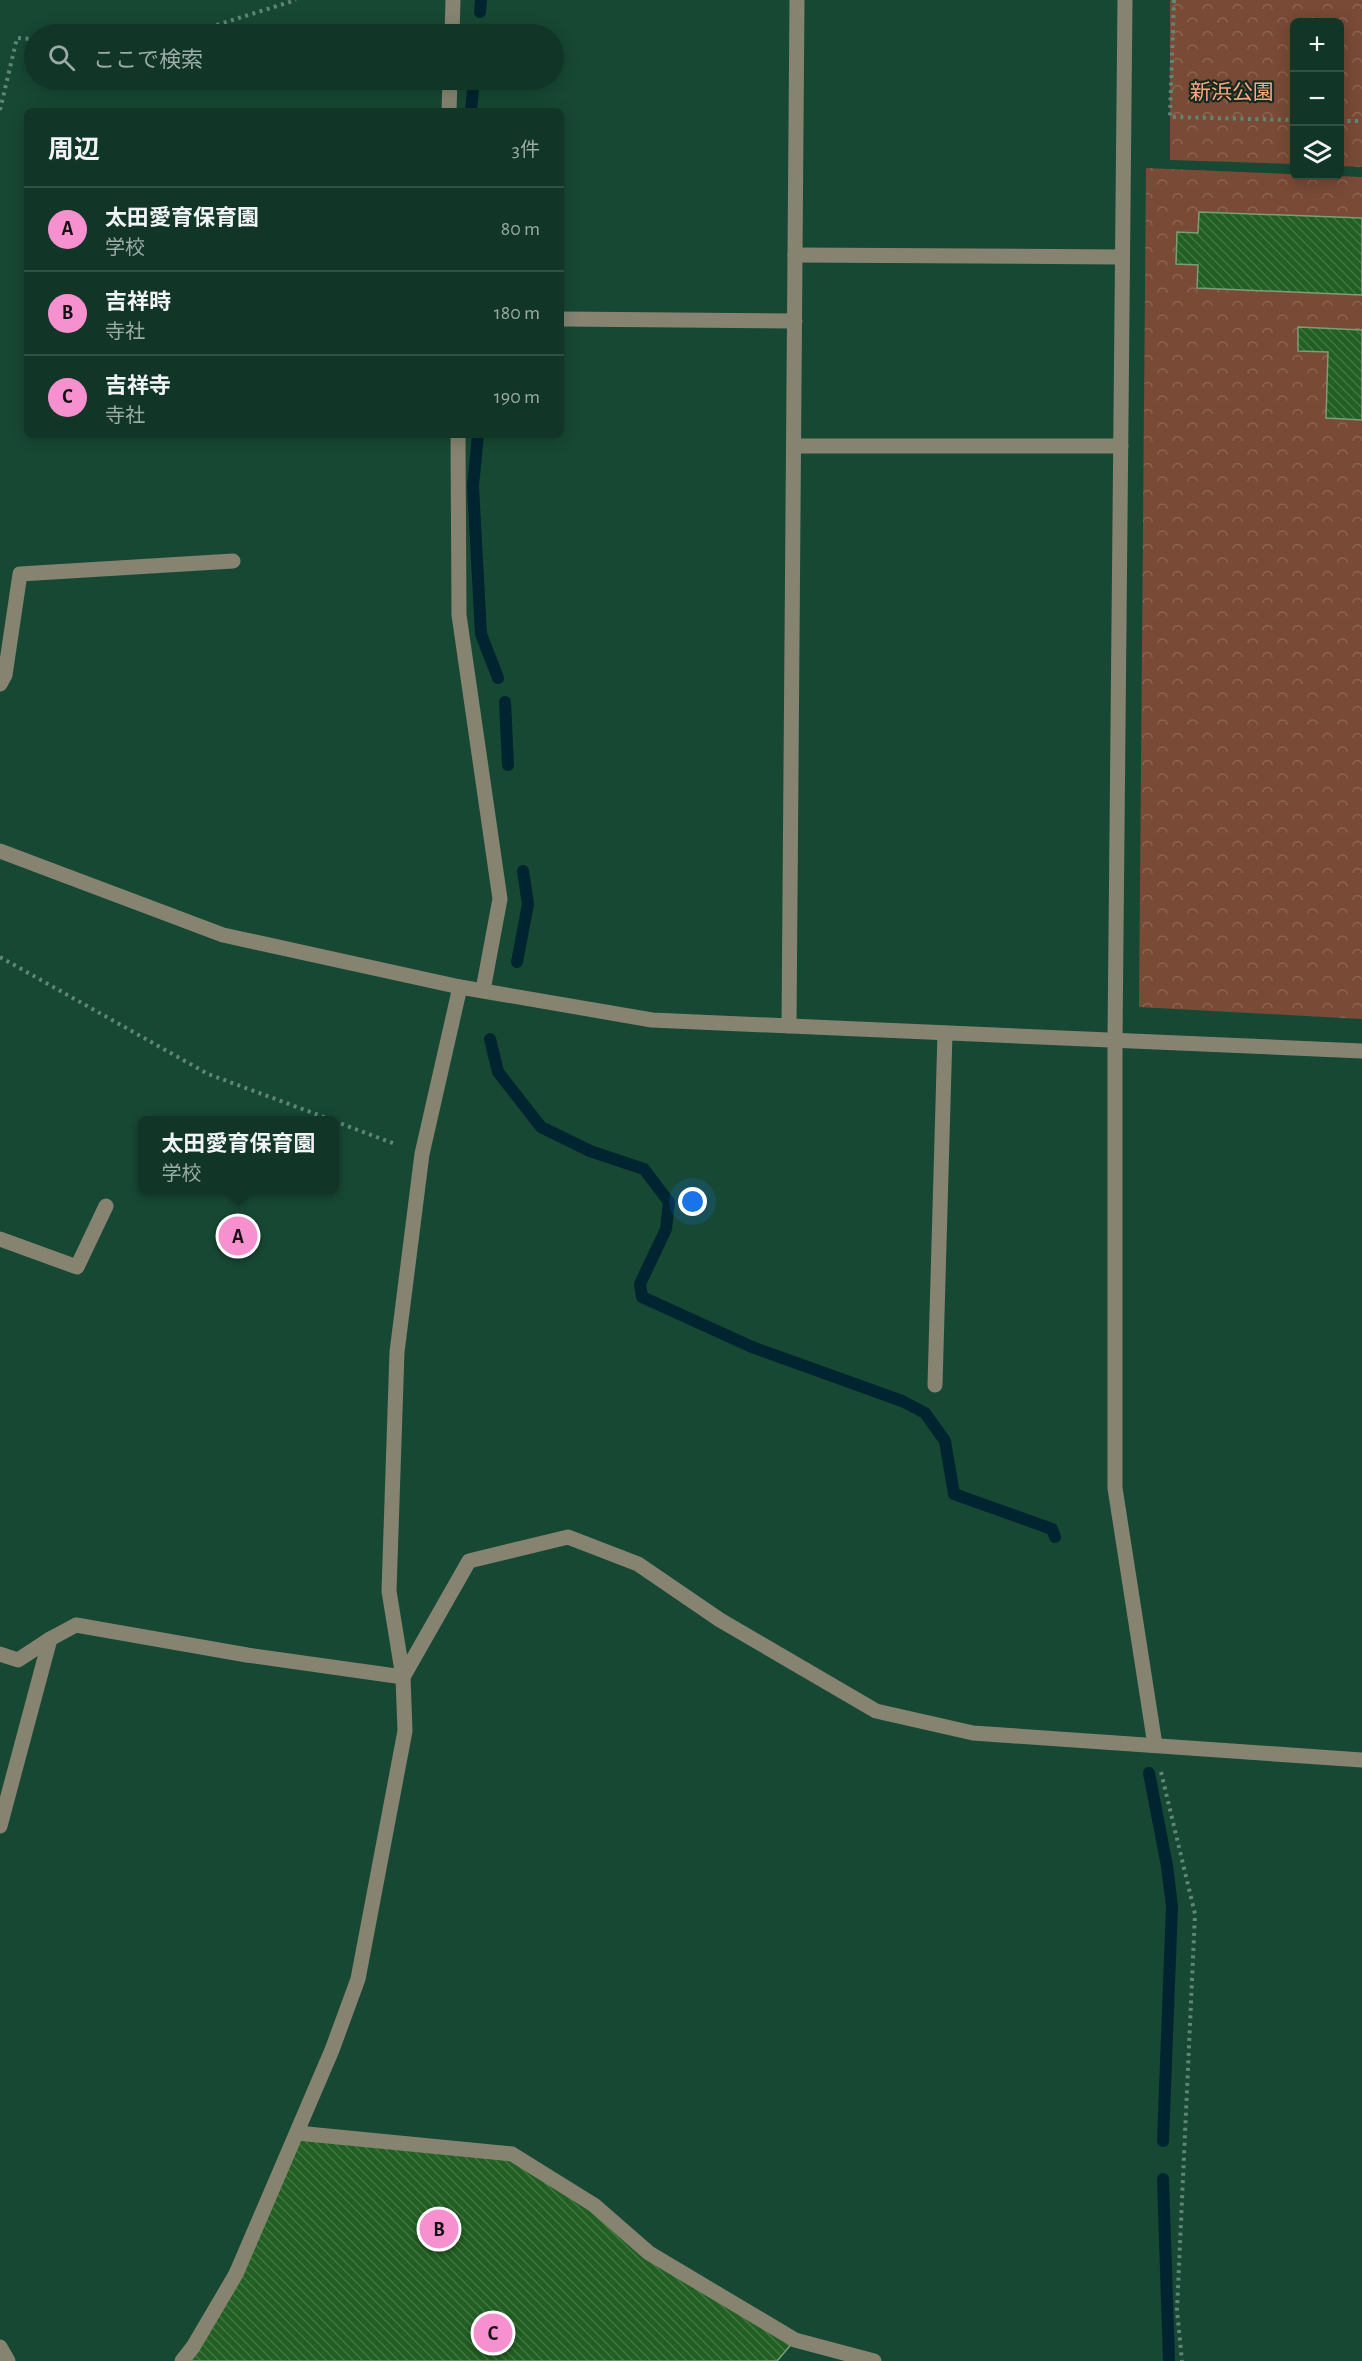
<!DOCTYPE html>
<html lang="ja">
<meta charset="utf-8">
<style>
body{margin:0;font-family:"Alegreya Sans","Noto Sans JP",sans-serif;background:#1a3e2f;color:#f1f3f6}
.controls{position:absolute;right:18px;top:18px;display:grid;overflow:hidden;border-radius:9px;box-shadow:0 3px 15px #0003}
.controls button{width:54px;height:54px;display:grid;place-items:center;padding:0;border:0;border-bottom:2px solid #305044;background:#113627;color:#f1f3f6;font:30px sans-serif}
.you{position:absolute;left:693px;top:1202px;width:21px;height:21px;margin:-15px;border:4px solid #fff;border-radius:50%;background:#1a73e8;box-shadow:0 0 0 9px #1a73e833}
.badge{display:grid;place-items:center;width:39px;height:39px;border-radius:50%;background:#f690cf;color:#111;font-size:20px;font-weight:700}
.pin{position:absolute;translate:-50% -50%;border:3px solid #fff;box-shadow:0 2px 6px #0006}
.popup{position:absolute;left:138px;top:1116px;width:201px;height:78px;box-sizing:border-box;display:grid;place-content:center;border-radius:9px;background:#113627;filter:drop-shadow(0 2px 4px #0005);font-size:20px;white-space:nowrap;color:#9caba7}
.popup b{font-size:22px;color:#f1f3f6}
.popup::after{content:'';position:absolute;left:50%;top:100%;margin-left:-12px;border:12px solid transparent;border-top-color:#113627}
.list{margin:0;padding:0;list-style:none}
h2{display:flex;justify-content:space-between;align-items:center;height:78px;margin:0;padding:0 24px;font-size:26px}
h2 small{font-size:20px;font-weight:400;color:#9caba7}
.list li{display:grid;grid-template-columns:39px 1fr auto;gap:18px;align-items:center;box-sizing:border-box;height:84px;padding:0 24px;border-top:2px solid #305044}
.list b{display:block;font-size:22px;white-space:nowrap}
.list p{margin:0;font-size:20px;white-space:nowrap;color:#9caba7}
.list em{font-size:20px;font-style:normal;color:#9caba7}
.icon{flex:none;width:33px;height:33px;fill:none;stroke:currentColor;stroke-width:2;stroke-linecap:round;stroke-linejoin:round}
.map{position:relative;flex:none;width:1362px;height:2361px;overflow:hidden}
.search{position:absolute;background:#113627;box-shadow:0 3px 15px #0003;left:24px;top:24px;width:540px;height:66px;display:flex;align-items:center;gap:15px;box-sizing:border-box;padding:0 21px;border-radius:33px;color:#9caba7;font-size:22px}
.panel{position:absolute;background:#113627;box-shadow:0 3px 15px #0003;left:24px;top:108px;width:540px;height:330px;border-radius:9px}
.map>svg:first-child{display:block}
</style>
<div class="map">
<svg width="1362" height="2361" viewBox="0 0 1362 2361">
<defs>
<pattern id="park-crowns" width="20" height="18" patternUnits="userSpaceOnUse" patternTransform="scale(1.5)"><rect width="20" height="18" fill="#794a36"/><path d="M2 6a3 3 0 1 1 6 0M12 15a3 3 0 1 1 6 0" fill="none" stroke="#8b6452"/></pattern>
<pattern id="building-back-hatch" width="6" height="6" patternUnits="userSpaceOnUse" patternTransform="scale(1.5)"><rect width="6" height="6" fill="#225f23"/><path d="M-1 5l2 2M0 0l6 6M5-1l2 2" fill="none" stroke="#417642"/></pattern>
</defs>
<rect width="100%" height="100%" fill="#174834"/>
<g fill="url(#park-crowns)">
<polygon points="1170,0 1362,0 1362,167 1340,166 1340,22 1294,22 1294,164 1170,160"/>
<polygon points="1146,168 1362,177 1362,1019 1139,1007"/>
</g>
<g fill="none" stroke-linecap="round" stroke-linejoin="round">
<g stroke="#012530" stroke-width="12">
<polyline points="480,12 481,0"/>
<polyline points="471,111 474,80"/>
<polyline points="478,435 473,486 481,634 498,678"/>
<polyline points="505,702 508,765"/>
<polyline points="517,962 528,904 523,871"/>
<polyline points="490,1039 498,1072 541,1127 590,1151 644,1169 669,1202 666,1229 640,1284 642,1297 752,1347 902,1401 925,1413 945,1441 954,1494 1052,1529 1055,1537"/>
<polyline points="1149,1773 1167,1866 1172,1906 1163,2141"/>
<polyline points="1163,2179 1169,2361"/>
</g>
</g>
<g fill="url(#building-back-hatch)" stroke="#7c9d7a" stroke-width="1.5">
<polygon points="1199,212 1362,218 1362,295 1197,288 1198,265 1176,264 1177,232 1198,233"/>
<polygon points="1298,327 1362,330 1362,420 1326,418 1328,352 1298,351"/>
<polygon points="297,2133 512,2154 649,2253 795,2340 777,2361 182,2361 193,2347"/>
</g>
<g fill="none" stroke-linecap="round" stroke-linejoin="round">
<g stroke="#608776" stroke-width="4" stroke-dasharray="3 4.5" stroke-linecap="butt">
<polyline points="1174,0 1170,117 1294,120"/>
<polyline points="188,34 296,0"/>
<polyline points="0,110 17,38 34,39"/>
<polyline points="1340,121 1362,121"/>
<polyline points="0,957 208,1074 332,1120"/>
<polyline points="334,1121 395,1144"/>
<polyline points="1161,1772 1195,1914 1177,2310 1182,2361"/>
</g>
<g stroke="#868471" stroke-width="15">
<polyline points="1125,0 1115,1040 1115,1488 1155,1745"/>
<polyline points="452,34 453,0"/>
<polyline points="449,111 450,80"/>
<polyline points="795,255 1122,257"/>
<polyline points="561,319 795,321"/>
<polyline points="458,435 459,615 500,899 483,990"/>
<polyline points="794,446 1121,446"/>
<polyline points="0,684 5,675 20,574 233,561"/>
<polyline points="0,851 223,935 460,987 652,1020 1362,1051"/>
<polyline points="789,1026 797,0"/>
<polyline points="0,1239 77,1267 106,1206"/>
<polyline points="935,1385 945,1033"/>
<polyline points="0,1654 18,1660 50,1639 76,1625 247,1655 403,1677"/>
<polyline points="403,1677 469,1561 568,1537 638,1564 720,1620 876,1711 973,1733 1362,1760"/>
<polyline points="0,1826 50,1639"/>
<polyline points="297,2133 512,2154 594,2205 649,2253 795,2340 874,2361"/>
<polyline points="0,2347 8,2361"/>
<polyline points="182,2361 193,2347 236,2274 332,2050 358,1979 405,1731 403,1677 389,1591 397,1352 422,1154 460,987"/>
</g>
</g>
<g text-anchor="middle" stroke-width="4.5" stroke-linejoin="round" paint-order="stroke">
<g font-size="21" fill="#fda783" stroke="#152a20">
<text x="1232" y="99">新浜公園</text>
</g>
</g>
</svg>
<div class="controls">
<button>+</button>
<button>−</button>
<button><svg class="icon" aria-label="layers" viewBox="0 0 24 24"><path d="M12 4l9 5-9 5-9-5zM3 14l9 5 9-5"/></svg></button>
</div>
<div class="you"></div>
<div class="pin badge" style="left:238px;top:1236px">A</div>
<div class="popup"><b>太田愛育保育園</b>学校</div>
<div class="pin badge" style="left:439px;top:2229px">B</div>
<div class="pin badge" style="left:493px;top:2333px">C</div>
<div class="search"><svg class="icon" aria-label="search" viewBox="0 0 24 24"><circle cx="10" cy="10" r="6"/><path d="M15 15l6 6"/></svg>ここで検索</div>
<section class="panel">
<h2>周辺<small>3件</small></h2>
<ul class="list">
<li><span class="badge">A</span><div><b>太田愛育保育園</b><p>学校</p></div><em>80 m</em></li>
<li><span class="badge">B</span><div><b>吉祥時</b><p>寺社</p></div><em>180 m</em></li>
<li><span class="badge">C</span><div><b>吉祥寺</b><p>寺社</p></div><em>190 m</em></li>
</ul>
</section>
</div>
